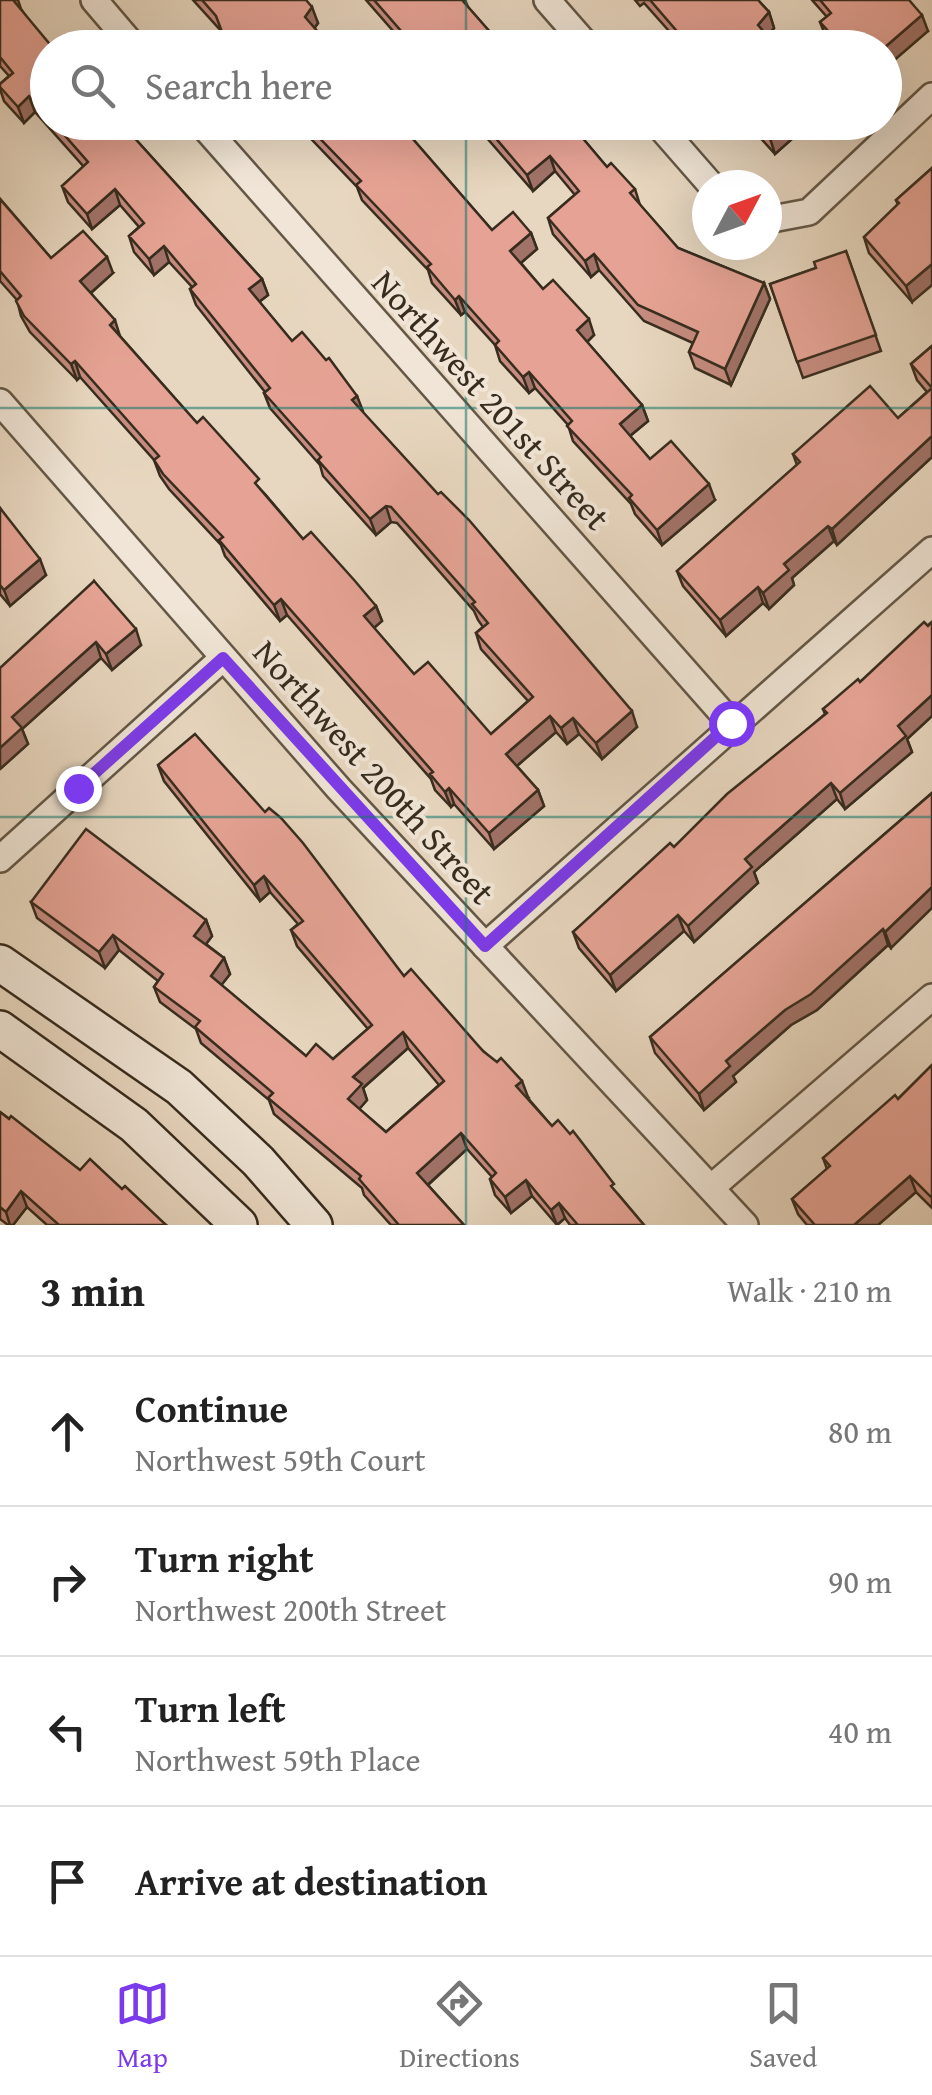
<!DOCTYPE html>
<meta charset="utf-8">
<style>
body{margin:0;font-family:"Gentium Book Plus",serif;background:#f6f6f6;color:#222}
.compass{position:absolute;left:692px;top:170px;width:90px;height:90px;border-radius:50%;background:#fff;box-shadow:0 10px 40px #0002;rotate:49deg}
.stop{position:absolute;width:30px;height:30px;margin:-22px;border:8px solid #7c3aed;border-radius:50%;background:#fff}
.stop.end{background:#7c3aed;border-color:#fff;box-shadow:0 2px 10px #0008}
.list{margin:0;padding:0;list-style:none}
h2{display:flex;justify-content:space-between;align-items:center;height:130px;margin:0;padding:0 40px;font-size:42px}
h2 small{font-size:32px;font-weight:400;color:#767676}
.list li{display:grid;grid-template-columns:65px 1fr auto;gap:30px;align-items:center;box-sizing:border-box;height:150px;padding:0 40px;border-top:2px solid #e0e0e0}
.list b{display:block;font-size:38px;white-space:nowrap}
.list p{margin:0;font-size:32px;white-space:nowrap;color:#767676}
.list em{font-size:32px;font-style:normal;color:#767676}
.icon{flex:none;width:55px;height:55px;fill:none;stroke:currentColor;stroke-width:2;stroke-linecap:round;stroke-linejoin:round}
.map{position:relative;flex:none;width:932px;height:1225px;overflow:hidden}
.search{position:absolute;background:#fff;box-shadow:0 10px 40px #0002;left:30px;right:30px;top:30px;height:110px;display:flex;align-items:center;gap:25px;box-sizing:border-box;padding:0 35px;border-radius:55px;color:#767676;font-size:38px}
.sheet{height:730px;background:#fff}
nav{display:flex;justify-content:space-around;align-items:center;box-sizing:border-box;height:140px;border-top:2px solid #e0e0e0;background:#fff;font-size:28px;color:#767676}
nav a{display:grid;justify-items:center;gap:5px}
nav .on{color:#7c3aed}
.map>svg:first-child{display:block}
</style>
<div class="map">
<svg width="932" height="1225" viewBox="0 0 932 1225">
<rect width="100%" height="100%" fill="#e8d7c0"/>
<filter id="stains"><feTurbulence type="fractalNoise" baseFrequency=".002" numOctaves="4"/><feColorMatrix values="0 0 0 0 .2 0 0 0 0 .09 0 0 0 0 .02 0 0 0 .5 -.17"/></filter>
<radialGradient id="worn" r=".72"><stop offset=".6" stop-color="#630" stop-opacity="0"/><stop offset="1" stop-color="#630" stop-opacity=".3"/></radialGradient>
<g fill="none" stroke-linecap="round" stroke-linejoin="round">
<g stroke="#635746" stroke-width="30">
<g id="street">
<polyline points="94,0 135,48"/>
<polyline points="547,0 589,48"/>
<polyline points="200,122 731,723"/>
<polyline points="656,122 711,185"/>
<polyline points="767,220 809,212 932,96"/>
<polyline points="0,402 339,789 745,1225"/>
<polyline points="0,859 223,658"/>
<polyline points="485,946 932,550"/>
<polyline points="712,1187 932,997"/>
</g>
</g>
<g stroke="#372c1e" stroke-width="40">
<g id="secondary">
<polyline points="0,963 179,1087 258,1161 314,1225"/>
<polyline points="0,1029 134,1125 239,1225"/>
</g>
</g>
<use href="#street" stroke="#f0e5d6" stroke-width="25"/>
<use href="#secondary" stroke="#f0e5d6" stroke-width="35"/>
</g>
<g fill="#c68c80" stroke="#372c1e" stroke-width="2.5" fill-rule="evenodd">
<polygon points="0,0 18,0 21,9 48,48 48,122 120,122 262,279 268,295 259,302 292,341 357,396 362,412 637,727 602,759 579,734 567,744 556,732 517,766 538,790 544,806 494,849 454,804 451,807 435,790 431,779 287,615 280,621 225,556 221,545 169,489 160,476 154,460 80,377 77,380 30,332 21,316 17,300 0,281 0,199 51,258 113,273 91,293 120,336 197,423 265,494 303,539 376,606 382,621 374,628 414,674 491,734 528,701 481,649 476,633 483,627 478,620 474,611 397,523 391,522 376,535 323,476 320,465 270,408 264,393 265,392 196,305 190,289 192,287 169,262 154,275 134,252 129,236 139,227 120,205 92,229 68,202 62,186 84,167 35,112 24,123 4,101 0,89 0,84 9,76 0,66"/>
<polygon points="193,0 306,0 318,23 314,28 332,48 228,48 222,32"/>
<polygon points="366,0 465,0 468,7 504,48 408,48"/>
<polygon points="635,0 758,0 769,12 774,28 768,36 778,48 679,48 677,40 644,3 640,6"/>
<polygon points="812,0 909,0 928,31 884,48 835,48 826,37 820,22 827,17"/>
<polygon points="295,122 398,122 492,230 531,233 537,249 521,263 543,289 594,335 587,342 642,405 648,421 630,436 650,459 715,500 662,545 635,514 631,504 573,441 568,425 535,388 529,393 500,361 495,345 465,312 461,315 432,283 428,270 362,200 357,187"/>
<polygon points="473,122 572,122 574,128 607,167 635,189 640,205 678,248 764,283 770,299 731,385 695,368 689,352 693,343 644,321 599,270 591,277 553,234 548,218 575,195 555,171 533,191"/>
<polygon points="746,122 811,122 775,154"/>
<polygon points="932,168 912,302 869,253 864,237 898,205 896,200"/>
<polygon points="846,251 881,351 803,378 770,284 816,268"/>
<polygon points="932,346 932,457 837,545 834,541 792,578 794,585 769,609 763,603 726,636 683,586 677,571 797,465 793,454 898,418 927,392 917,380 911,364"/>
<polygon points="0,508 46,575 10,606 0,594"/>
<polygon points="94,581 141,645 112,670 101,658 22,729 28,744 0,769"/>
<polygon points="932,622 932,716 907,739 912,752 845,809 837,799 754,872 758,883 694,942 684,931 616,991 579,948 573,932 674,847 825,714 823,709 860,682"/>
<path d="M158 765 404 976 483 1051 528 1097H527L552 1126 618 1194 644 1225H570L565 1218 557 1225 532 1196 511 1213 495 1195 490 1179 492 1177 467 1149 428 1185 464 1225H391L364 1195 362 1188 274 1114 269 1100 201 1043 196 1029 160 1002 154 987 158 981 119 950 105 968 37 918 31 902 206 920 212 936 206 944 224 958 230 974 221 985 306 1056 333 1059 368 1029 297 946 291 930 298 924 270 892 260 901 164 781ZM408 1048 439 1085 386 1132 359 1109 367 1100 363 1088Z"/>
<polygon points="932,793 891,948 888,945 817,1010 791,1025 733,1076 736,1082 704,1110 655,1053 650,1037"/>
<polygon points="932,1065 932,1208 916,1192 878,1225 807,1225 798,1214 792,1199 827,1169 823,1158 898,1099"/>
<polygon points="0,1112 80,1170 122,1189 166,1225 47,1225 27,1207 13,1225 8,1225 0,1219"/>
</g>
<g fill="#a17268" stroke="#372c1e" stroke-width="2.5">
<polygon points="312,7 318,23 311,33 305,17"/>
<polygon points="769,12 774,28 764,40 758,25"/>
<polygon points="922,15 928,31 884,69 884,48"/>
<polygon points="851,33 856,48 841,48 839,43"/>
<polygon points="29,96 35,112 24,123 18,107"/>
<polygon points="787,122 811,122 775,154 770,138"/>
<polygon points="550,156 555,171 533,191 527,175"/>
<polygon points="115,189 120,205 92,229 87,214"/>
<polygon points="531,233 537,249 516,267 510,251"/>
<polygon points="164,246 169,262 154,275 149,259"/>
<polygon points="594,254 599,270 591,277 585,261"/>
<polygon points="107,257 113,273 86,297 80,281"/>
<polygon points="932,264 932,285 912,302 906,286"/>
<polygon points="262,279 268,295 255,305 249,289"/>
<polygon points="764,283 770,299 731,385 725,369"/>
<polygon points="459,296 465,312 461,315 455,300"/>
<polygon points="589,319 594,335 583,346 577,330"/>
<polygon points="115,320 120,336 110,325"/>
<polygon points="75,361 80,377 77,380 71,364"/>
<polygon points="529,372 535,388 529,393 523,377"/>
<polygon points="357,396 363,411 357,416 352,400"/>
<polygon points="642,405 648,421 625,440 620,424"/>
<polygon points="932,436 932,457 837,545 832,529"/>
<polygon points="709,484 715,500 662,545 657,530"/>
<polygon points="386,506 391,522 376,535 370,519"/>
<polygon points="828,526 834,541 792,578 794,585 769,609 763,593 784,564"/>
<polygon points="40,559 46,575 10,606 4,590"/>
<polygon points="758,587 763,603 726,636 720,620"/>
<polygon points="281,599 287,615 280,621 274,605"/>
<polygon points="376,606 382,621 369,632 364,616"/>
<polygon points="136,629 141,645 112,670 106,654"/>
<polygon points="96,642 101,658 22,729 28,744 0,769 0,748 12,717"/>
<polygon points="932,695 932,716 907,739 912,752 845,809 840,793 898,726"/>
<polygon points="632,711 637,727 602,759 596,743"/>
<polygon points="550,716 556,732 512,770 506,754"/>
<polygon points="573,718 579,734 567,744 561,728"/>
<polygon points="831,783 837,799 754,872 758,883 694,942 688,926 745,859"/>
<polygon points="449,788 454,804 451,807 445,792"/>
<polygon points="538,790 544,806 494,849 489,833"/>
<polygon points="264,876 270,892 260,901 254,885"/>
<polygon points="932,887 932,908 891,948 885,932"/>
<polygon points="678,915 684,931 616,991 610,975"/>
<polygon points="206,920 212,936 200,952 194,936"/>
<polygon points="883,929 888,945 817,1010 791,1025 733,1076 736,1082 704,1110 699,1094 726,1061 785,1010"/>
<polygon points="113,935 119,950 105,968 99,952"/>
<polygon points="224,958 230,974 216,992 211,976"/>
<polygon points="403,1032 408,1048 363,1088 367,1100 354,1115 348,1099 353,1077"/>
<polygon points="522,1081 528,1097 522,1101 516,1086"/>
<polygon points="461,1133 467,1149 423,1189 417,1173"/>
<polygon points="910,1176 916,1192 878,1225 854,1225"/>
<polygon points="526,1180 532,1196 511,1213 505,1197"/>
<polygon points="21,1191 27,1207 13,1225 10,1225 6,1212"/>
<polygon points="559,1203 565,1218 557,1225 551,1210"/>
</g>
<g fill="#e6a395" stroke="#372c1e" stroke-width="2.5" fill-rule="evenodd">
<polygon points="0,0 13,0 53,48 48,48 48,117 29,96 18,107 0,87 0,84 13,73 0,57"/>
<polygon points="202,0 306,0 312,7 305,17 332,48 235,48 222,32 216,16"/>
<polygon points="374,0 462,0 504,48 416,48"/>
<polygon points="650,0 758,0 769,12 758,25 778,48 684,48 676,39 681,36"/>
<polygon points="820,0 909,0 922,15 884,48 863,48 851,33 839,43 820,22 831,13"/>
<polygon points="53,122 120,122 262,279 249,289 292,341 302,332 326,360 329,358 357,396 352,400 438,494 441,492 469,520 632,711 596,743 573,718 561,728 550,716 506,754 538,790 489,833 449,788 445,792 430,774 433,772 281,599 274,605 219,540 223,537 163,474 154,460 159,456 75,361 71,364 24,316 16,301 21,296 0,271 0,199 51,258 83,231 107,257 80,281 115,320 110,325 197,423 203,417 259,479 255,483 303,539 311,532 355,581 376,606 364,616 414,674 428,662 491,734 533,697 476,633 488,623 472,604 475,602 391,507 386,506 370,519 318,460 321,457 264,393 270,388 190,289 196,284 164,246 149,259 129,236 144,223 115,189 87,214 62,186 88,162"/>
<polygon points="304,122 398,122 492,230 513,212 531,233 510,251 543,289 553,280 589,319 577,330 642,405 620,424 650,459 671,441 709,484 657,530 629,498 632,495 567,426 572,421 529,372 523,377 495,345 499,341 459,296 455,300 427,267 431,264 356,185 361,181"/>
<polygon points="482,122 569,122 607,167 611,163 635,189 630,193 678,248 764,283 725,369 689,352 698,332 638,305 594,254 585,261 548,218 579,191 550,156 527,175"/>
<polygon points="755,122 787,122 770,138"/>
<polygon points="932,168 932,264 906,286 864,237 899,203 896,200"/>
<polygon points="846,251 876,335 797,362 770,284 816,268 814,262"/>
<polygon points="932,346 932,436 832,529 828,526 784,564 789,570 763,593 758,587 720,620 677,571 800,462 793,454 870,386 898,418 932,388 911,364"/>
<polygon points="0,508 40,559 4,590 0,585"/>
<polygon points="94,581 136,629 106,654 96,642 12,717 22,728 0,748 0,668"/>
<polygon points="924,622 928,626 932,622 932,695 898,726 906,736 840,793 831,783 745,859 752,867 688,926 678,915 610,975 573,932 670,843 674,847 727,794 827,713 823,709 858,679 860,682"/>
<path d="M195 734 265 812 269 808 281 818 303 843 404 976 411 969 483 1051 497 1062 501 1058 522 1081 516 1086 552 1126 558 1120 570 1134 573 1131 614 1184 611 1186 644 1225H578L559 1203 551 1210 526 1180 505 1197 490 1179 496 1173 461 1133 417 1173 464 1225H399L359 1179 361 1176 268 1098 273 1093 195 1027 200 1021 154 987 163 974 113 935 99 952 31 902 86 829 206 920 194 936 224 958 211 976 306 1056 316 1044 333 1059 372 1025 291 930 303 921 264 876 254 885 158 765ZM403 1032 444 1081 386 1132 348 1099 362 1084 353 1077Z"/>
<polygon points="932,793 932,887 885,932 883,929 811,994 785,1010 726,1061 730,1066 699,1094 650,1037"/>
<polygon points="932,1065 932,1198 910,1176 854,1225 815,1225 792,1199 830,1166 823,1158 895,1095 898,1099"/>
<polygon points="0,1112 9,1119 11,1116 80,1170 90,1159 122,1189 125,1186 166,1225 59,1225 21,1191 6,1212 0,1207"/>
</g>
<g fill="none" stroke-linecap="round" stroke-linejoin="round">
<polyline stroke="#7c3aed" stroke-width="12" points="78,788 223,658 485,946 731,723"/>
</g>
<path fill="none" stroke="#0f766e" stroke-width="2.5" stroke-opacity="0.55" d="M466 0V48M466 122V1225M0 408H932M0 817H932"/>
<g text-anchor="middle" stroke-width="8" stroke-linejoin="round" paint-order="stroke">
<g font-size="35" fill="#372c1e" stroke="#f0e5d6">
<text transform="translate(491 400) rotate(48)" y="12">Northwest 201st Street</text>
<text transform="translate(374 772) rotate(48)" y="12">Northwest 200th Street</text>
</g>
</g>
<rect width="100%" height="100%" filter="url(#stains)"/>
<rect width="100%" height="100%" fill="url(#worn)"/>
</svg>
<svg class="compass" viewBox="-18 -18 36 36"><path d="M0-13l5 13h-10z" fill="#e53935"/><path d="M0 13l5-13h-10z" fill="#767676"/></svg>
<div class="stop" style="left:731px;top:723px"></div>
<div class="stop end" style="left:78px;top:788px"></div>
<div class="search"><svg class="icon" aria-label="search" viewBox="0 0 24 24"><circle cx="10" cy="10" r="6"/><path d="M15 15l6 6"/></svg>Search here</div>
</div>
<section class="sheet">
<h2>3 min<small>Walk · 210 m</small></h2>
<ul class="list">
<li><svg class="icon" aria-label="ahead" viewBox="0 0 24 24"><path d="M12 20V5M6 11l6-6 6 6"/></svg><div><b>Continue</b><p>Northwest 59th Court</p></div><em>80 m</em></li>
<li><svg class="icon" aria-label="right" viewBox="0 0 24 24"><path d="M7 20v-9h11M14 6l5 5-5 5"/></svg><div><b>Turn right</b><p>Northwest 200th Street</p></div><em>90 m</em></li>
<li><svg class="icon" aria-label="left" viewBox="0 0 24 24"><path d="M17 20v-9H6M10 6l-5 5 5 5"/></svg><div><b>Turn left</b><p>Northwest 59th Place</p></div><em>40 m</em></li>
<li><svg class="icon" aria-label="arrive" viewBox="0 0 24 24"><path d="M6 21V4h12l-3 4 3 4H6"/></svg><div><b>Arrive at destination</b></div></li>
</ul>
</section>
<nav>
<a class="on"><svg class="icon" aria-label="map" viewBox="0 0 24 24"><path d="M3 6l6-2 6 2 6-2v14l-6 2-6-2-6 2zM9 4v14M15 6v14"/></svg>Map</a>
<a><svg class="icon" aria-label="directions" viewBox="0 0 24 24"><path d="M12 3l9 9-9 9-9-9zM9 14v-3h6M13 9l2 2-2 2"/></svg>Directions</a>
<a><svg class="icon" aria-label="saved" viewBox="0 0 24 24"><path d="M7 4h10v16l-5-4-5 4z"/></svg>Saved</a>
</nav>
